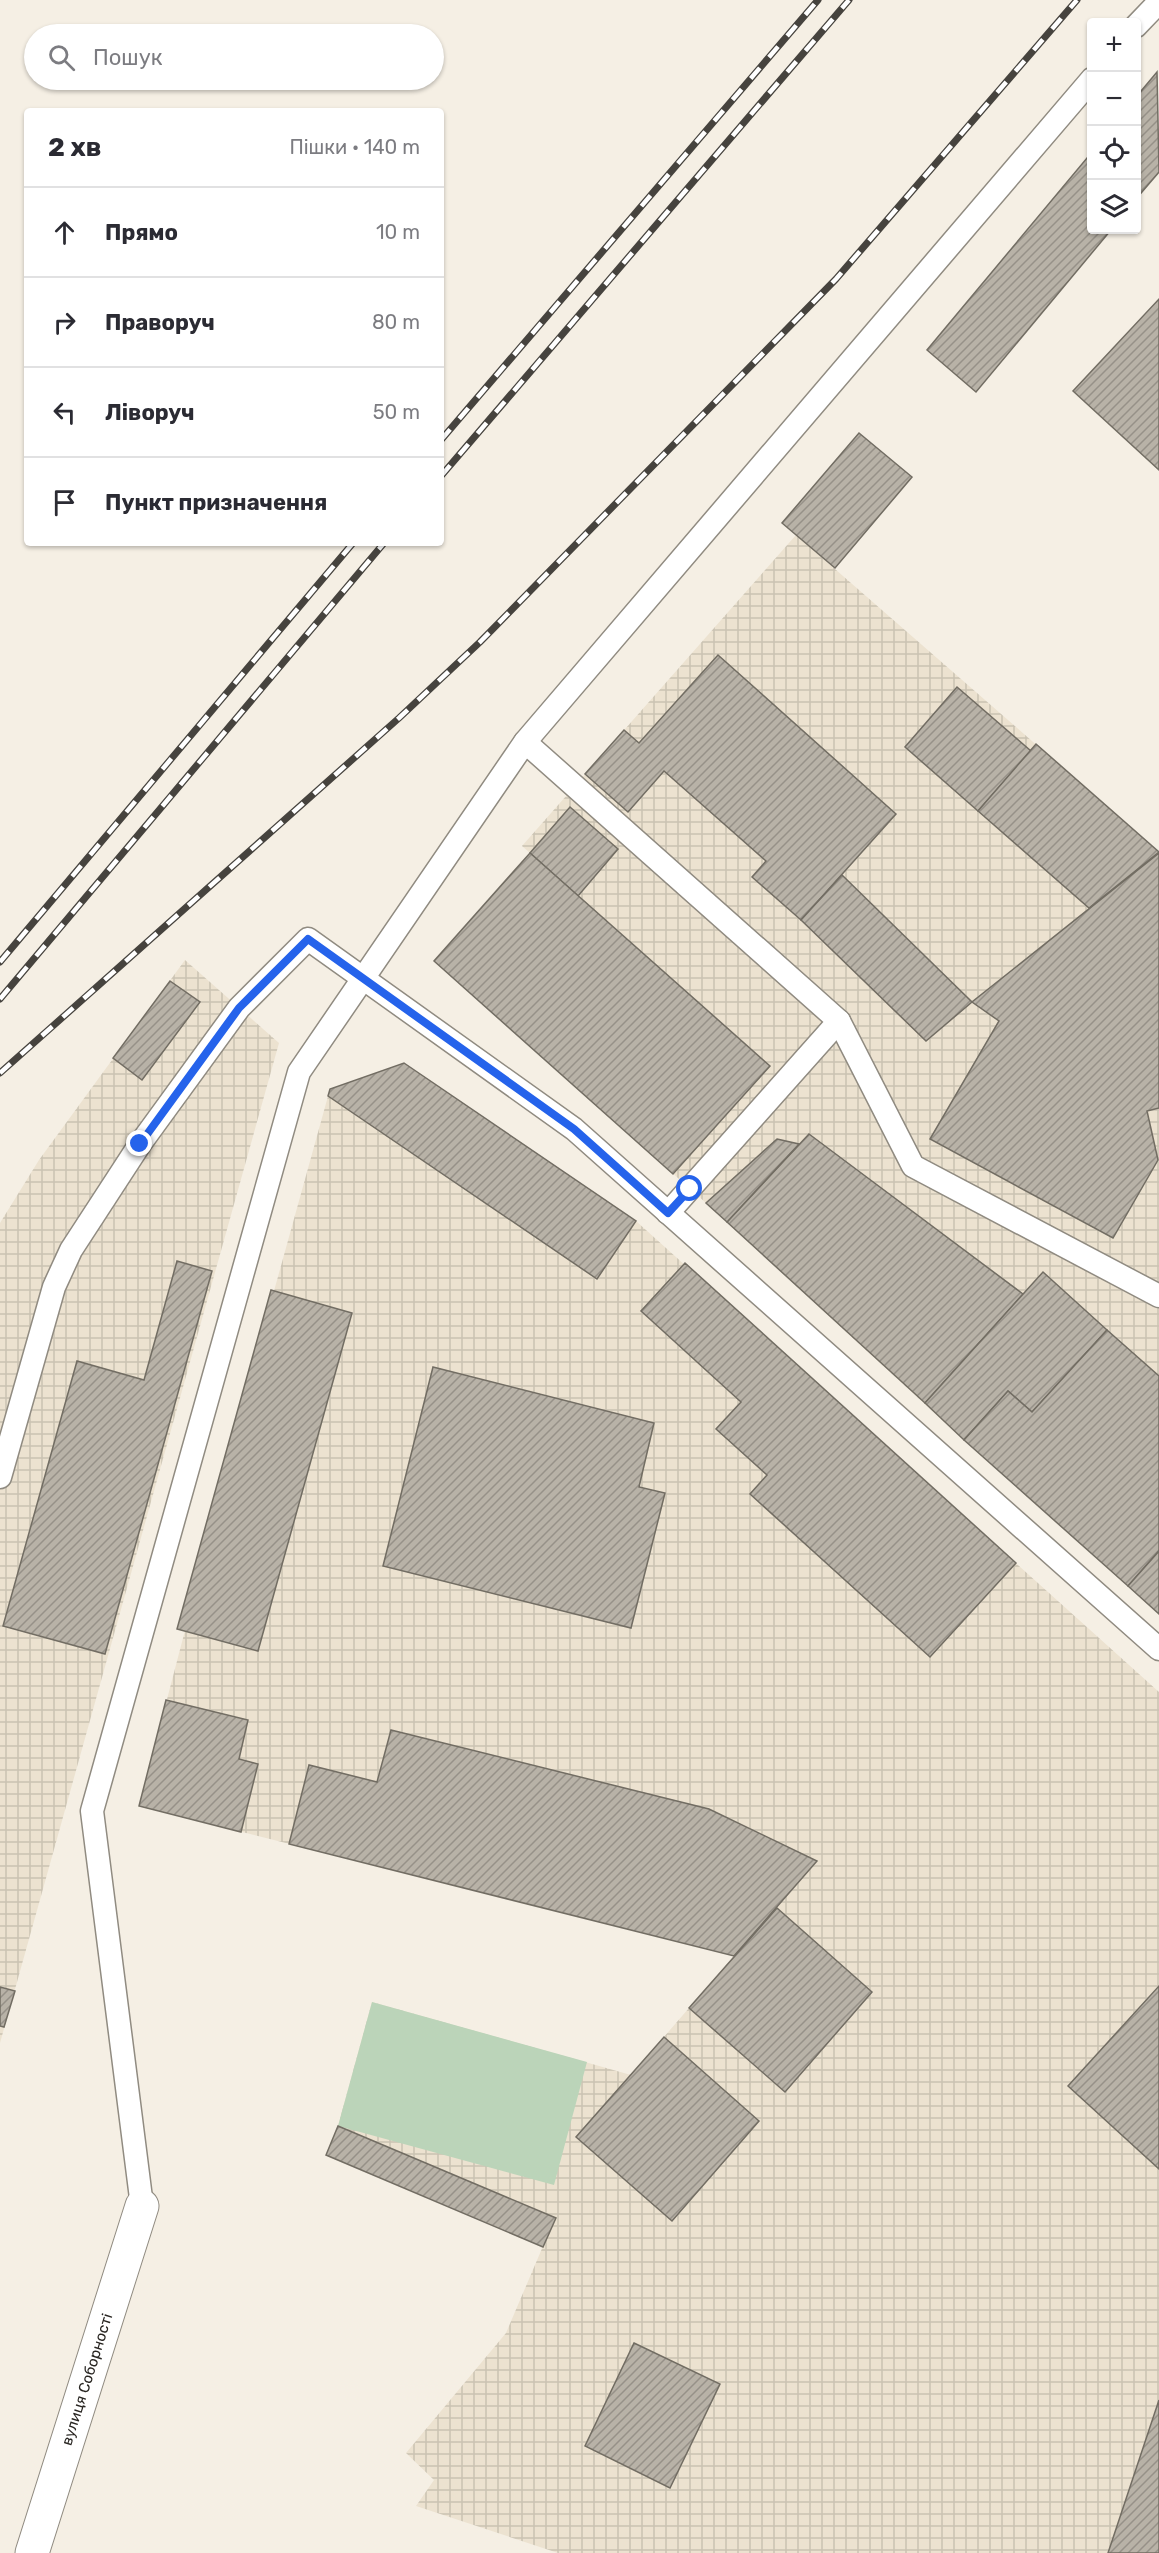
<!DOCTYPE html>
<html lang="uk">
<meta charset="utf-8">
<style>
body{margin:0;font-family:Rubik,sans-serif;background:#f2f2f3;color:#2b2b33}
.controls{position:absolute;right:18px;top:18px;display:grid;overflow:hidden;border-radius:6px;box-shadow:0 2px 4px #0004}
.controls button{width:54px;height:54px;display:grid;place-items:center;padding:0;border:0;border-bottom:2px solid #e1e1e2;background:#fff;color:#2b2b33;font:30px sans-serif}
.stop{position:absolute;width:18px;height:18px;margin:-14px;border:4px solid #2563eb;border-radius:50%;background:#fff}
.stop.end{background:#2563eb;border-color:#fff;box-shadow:0 2px 6px #0008}
.list{margin:0;padding:0;list-style:none}
h2{display:flex;justify-content:space-between;align-items:center;height:78px;margin:0;padding:0 24px;font-size:26px}
h2 small{font-size:20px;font-weight:400;color:#7c7c81}
.list li{display:grid;grid-template-columns:39px 1fr auto;gap:18px;align-items:center;box-sizing:border-box;height:90px;padding:0 24px;border-top:2px solid #e1e1e2}
.list b{display:block;font-size:22px;white-space:nowrap}
.list em{font-size:20px;font-style:normal;color:#7c7c81}
.icon{flex:none;width:33px;height:33px;fill:none;stroke:currentColor;stroke-width:2;stroke-linecap:round;stroke-linejoin:round}
.map{position:relative;flex:none;width:1159px;height:2553px;overflow:hidden}
.search{position:absolute;background:#fff;box-shadow:0 2px 4px #0004;left:24px;top:24px;width:420px;height:66px;display:flex;align-items:center;gap:15px;box-sizing:border-box;padding:0 21px;border-radius:33px;color:#7c7c81;font-size:22px}
.panel{position:absolute;background:#fff;box-shadow:0 2px 4px #0004;left:24px;top:108px;width:420px;height:438px;border-radius:6px}
.map>svg:first-child{display:block}
</style>
<div class="map">
<svg width="1159" height="2553" viewBox="0 0 1159 2553">
<defs>
<pattern id="industrial-grid" width="8" height="8" patternUnits="userSpaceOnUse" patternTransform="scale(1.5)"><rect width="8" height="8" fill="#ece2d0"/><path d="M0 4h8M4 0v8" fill="none" stroke="#cac2b2"/></pattern>
<pattern id="building-hatch" width="6" height="6" patternUnits="userSpaceOnUse" patternTransform="scale(1.5)"><rect width="6" height="6" fill="#b8b2a7"/><path d="M-1 1l2-2M0 6l6-6M5 7l2-2" fill="none" stroke="#969188"/></pattern>
</defs>
<rect width="100%" height="100%" fill="#f5efe4"/>
<g fill="url(#industrial-grid)">
<polygon points="796,535 1159,852 1159,1614 964,1440 706,1203 434,961 530,853 522,846"/>
<polygon points="185,960 279,1043 0,2043 0,1223 39,1160"/>
<polygon points="404,1063 636,1221 1159,1692 1159,2553 558,2553 416,2506 434,2480 406,2453 506,2333 555,2218 338,2126 372,2002 631,2075 734,1956 139,1806 274,1291 330,1089"/>
</g>
<polygon fill="#bbd4b9" points="372,2002 587,2062 554,2185 338,2126"/>
<g fill="url(#building-hatch)" stroke="#726d63" stroke-width="1.5">
<polygon points="1157,72 1159,172 1136,199 1136,97"/>
<polygon points="1092,152 1092,230 1111,230 976,392 927,350"/>
<polygon points="1159,299 1159,470 1073,391"/>
<polygon points="859,433 912,477 835,568 782,523"/>
<polygon points="718,655 896,814 801,920 752,877 766,861 664,771 628,812 585,774 624,730 639,743"/>
<polygon points="957,687 1031,751 978,811 905,747"/>
<polygon points="1036,744 1159,852 1089,908 978,811"/>
<polygon points="570,807 618,849 578,896 530,853"/>
<polygon points="530,853 770,1066 673,1174 434,961"/>
<polygon points="1159,853 1159,1108 1147,1111 1158,1160 1113,1238 930,1139 999,1021 972,1002"/>
<polygon points="842,875 972,1002 926,1041 801,920"/>
<polygon points="170,981 200,1002 142,1080 113,1058"/>
<polygon points="404,1063 636,1221 597,1279 328,1096 330,1089"/>
<polygon points="809,1134 1023,1294 925,1403 727,1222"/>
<polygon points="777,1139 799,1144 727,1222 706,1203"/>
<polygon points="177,1261 212,1271 105,1654 3,1626 77,1361 144,1380"/>
<polygon points="685,1263 1016,1563 930,1657 750,1494 767,1475 716,1429 741,1402 641,1311"/>
<polygon points="1043,1272 1107,1330 1032,1412 1008,1391 964,1440 925,1403"/>
<polygon points="271,1290 352,1313 258,1651 177,1629"/>
<polygon points="1107,1330 1159,1376 1159,1551 1128,1586 964,1440 1008,1391 1032,1412"/>
<polygon points="433,1367 654,1423 639,1487 665,1493 631,1628 383,1566"/>
<polygon points="1159,1551 1159,1614 1128,1586"/>
<polygon points="166,1700 248,1720 239,1759 258,1764 241,1832 139,1806"/>
<polygon points="391,1730 709,1809 817,1861 734,1956 289,1844 309,1765 377,1782"/>
<polygon points="777,1908 872,1992 785,2092 689,2008"/>
<polygon points="1159,1986 1159,2169 1068,2086"/>
<polygon points="0,1987 15,1991 4,2027 0,2026"/>
<polygon points="664,2037 759,2121 672,2221 576,2137"/>
<polygon points="338,2126 556,2218 543,2247 326,2155"/>
<polygon points="634,2343 720,2384 670,2488 585,2446"/>
<polygon points="1159,2400 1159,2553 1108,2553"/>
</g>
<g fill="none" stroke-linecap="round" stroke-linejoin="round">
<g stroke="#908b81" stroke-width="25">
<g id="service">
<polyline points="1136,26 1159,2"/>
<polyline points="525,742 839,1021 913,1166 1159,1296"/>
<polyline points="668,1213 839,1021"/>
<polyline points="0,1477 54,1287 71,1250 140,1144 239,1008 308,939 574,1129 1159,1649"/>
<polyline points="142,2206 92,1811 299,1072 525,742 1092,79"/>
</g>
</g>
<g stroke="#908b81" stroke-width="35">
<g id="minor">
<path id="s1" d="M32 2553 142 2206"/>
</g>
</g>
<use href="#service" stroke="#fff" stroke-width="22"/>
<use href="#minor" stroke="#fff" stroke-width="33"/>
<g stroke="#46433e" stroke-width="7">
<g id="rail">
<polyline points="441,440 818,0"/>
<polyline points="441,476 849,0"/>
<polyline points="0,962 353,543"/>
<polyline points="0,999 384,543"/>
<polyline points="0,1073 399,718 480,642 836,279 1077,0"/>
</g>
</g>
<use href="#rail" stroke="#fff" stroke-width="4.5" stroke-dasharray="14" stroke-linecap="butt"/>
</g>
<g fill="none" stroke-linecap="round" stroke-linejoin="round">
<polyline stroke="#2563eb" stroke-width="8" points="140,1144 239,1008 308,939 574,1129 668,1213 690,1189"/>
</g>
<g text-anchor="middle" stroke-width="5" stroke-linejoin="round" paint-order="stroke">
<g font-size="15" fill="#292622" stroke="#fff">
<text dy="5" stroke="none"><textPath href="#s1" startOffset="182">вулиця Соборності</textPath></text>
</g>
</g>
</svg>
<div class="controls">
<button>+</button>
<button>−</button>
<button><svg class="icon" aria-label="locate" viewBox="0 0 24 24"><circle cx="12" cy="12" r="6"/><path d="M12 2v4M12 18v4M2 12h4M18 12h4"/></svg></button>
<button><svg class="icon" aria-label="layers" viewBox="0 0 24 24"><path d="M12 4l9 5-9 5-9-5zM3 14l9 5 9-5"/></svg></button>
</div>
<div class="stop" style="left:690px;top:1189px"></div>
<div class="stop end" style="left:140px;top:1144px"></div>
<div class="search"><svg class="icon" aria-label="search" viewBox="0 0 24 24"><circle cx="10" cy="10" r="6"/><path d="M15 15l6 6"/></svg>Пошук</div>
<section class="panel">
<h2>2 хв<small>Пішки · 140 m</small></h2>
<ul class="list">
<li><svg class="icon" aria-label="ahead" viewBox="0 0 24 24"><path d="M12 20V5M6 11l6-6 6 6"/></svg><div><b>Прямо</b></div><em>10 m</em></li>
<li><svg class="icon" aria-label="right" viewBox="0 0 24 24"><path d="M7 20v-9h11M14 6l5 5-5 5"/></svg><div><b>Праворуч</b></div><em>80 m</em></li>
<li><svg class="icon" aria-label="left" viewBox="0 0 24 24"><path d="M17 20v-9H6M10 6l-5 5 5 5"/></svg><div><b>Ліворуч</b></div><em>50 m</em></li>
<li><svg class="icon" aria-label="arrive" viewBox="0 0 24 24"><path d="M6 21V4h12l-3 4 3 4H6"/></svg><div><b>Пункт призначення</b></div></li>
</ul>
</section>
</div>
